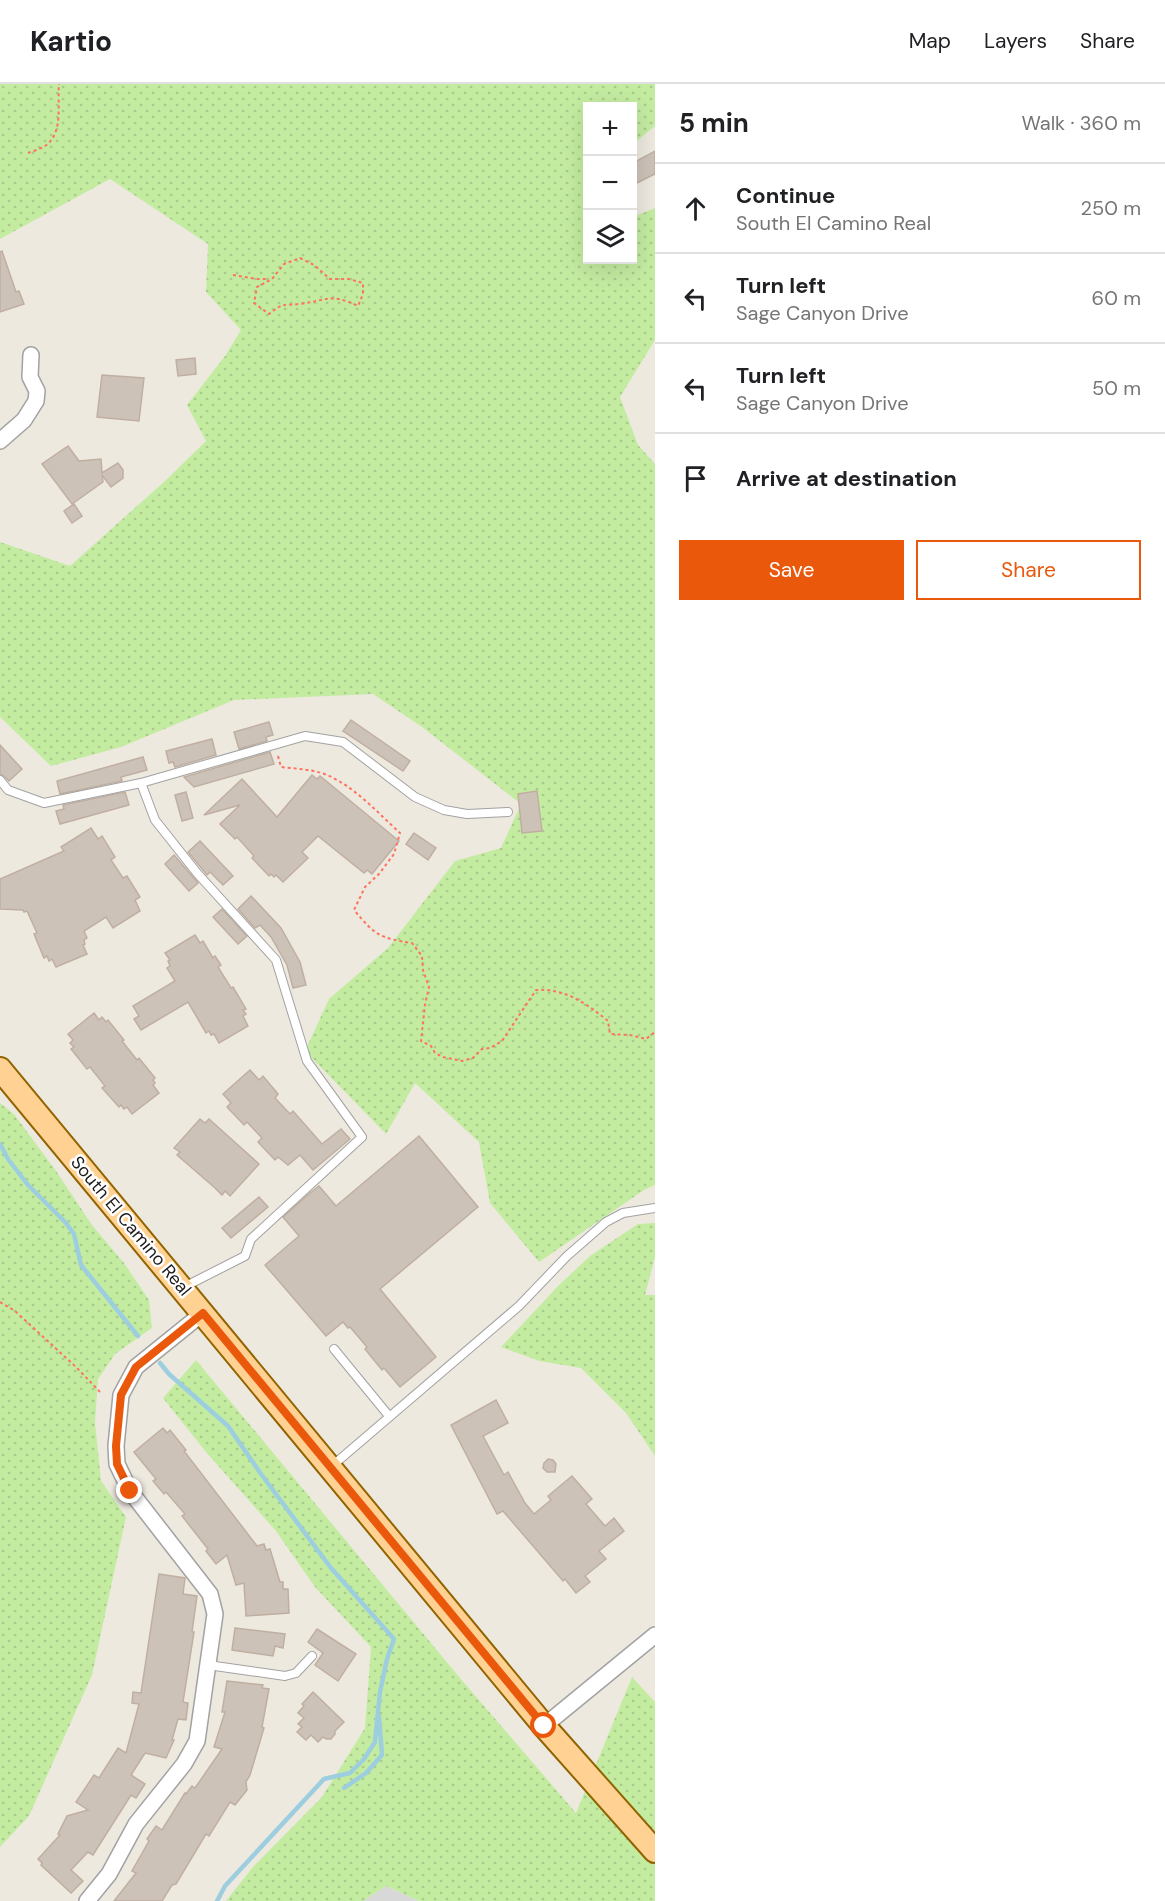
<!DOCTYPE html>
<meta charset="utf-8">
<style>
body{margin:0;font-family:"DM Sans",sans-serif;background:#f6f6f6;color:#202124}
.controls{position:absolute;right:18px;top:18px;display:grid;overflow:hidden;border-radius:0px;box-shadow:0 6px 24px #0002}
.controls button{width:54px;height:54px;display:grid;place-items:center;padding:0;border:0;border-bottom:2px solid #e0e0e0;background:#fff;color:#202124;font:30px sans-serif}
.stop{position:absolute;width:18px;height:18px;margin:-14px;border:4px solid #ea580c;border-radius:50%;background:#fff}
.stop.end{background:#ea580c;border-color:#fff;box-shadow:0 2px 6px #0008}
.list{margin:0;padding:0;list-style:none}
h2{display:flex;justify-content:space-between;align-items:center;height:78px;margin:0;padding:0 24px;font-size:26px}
h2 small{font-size:20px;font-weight:400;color:#757577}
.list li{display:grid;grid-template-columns:39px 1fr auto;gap:18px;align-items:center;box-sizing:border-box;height:90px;padding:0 24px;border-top:2px solid #e0e0e0}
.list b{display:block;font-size:22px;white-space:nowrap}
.list p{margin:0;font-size:20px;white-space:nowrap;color:#757577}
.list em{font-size:20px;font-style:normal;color:#757577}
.actions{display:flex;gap:12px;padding:18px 24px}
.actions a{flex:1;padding:14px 0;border:2px solid #ea580c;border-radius:0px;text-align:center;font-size:21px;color:#ea580c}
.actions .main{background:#ea580c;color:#fff}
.icon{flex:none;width:33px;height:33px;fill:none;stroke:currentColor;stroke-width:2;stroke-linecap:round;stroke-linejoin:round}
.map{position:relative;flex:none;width:655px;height:1817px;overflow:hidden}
header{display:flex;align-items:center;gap:36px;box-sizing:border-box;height:84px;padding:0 30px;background:#fff;border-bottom:2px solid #e0e0e0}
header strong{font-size:28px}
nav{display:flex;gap:33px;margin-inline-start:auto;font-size:21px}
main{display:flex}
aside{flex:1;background:#fff}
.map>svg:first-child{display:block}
</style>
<header>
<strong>Kartio</strong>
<nav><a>Map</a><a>Layers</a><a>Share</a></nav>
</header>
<main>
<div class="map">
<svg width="655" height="1817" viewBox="0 0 655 1817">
<defs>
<pattern id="grass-dots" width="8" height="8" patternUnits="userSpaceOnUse" patternTransform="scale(1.5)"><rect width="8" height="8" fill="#c4eca1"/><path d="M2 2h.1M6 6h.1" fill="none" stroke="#a8ca8a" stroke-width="1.8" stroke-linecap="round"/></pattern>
</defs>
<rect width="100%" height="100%" fill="#ede9df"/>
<polygon fill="#d9d8d8" points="386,1802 419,1817 363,1817"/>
<g fill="url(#grass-dots)">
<polygon points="0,0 655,0 655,42 633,60 632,22 588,22 588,176 632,176 633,133 655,124 655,256 620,313 638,361 655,380 655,1101 644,1106 539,1178 490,1119 479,1058 415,999 386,1050 305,967 329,915 388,864 455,777 501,764 521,720 422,643 373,610 234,616 121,663 51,682 0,633 0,458 70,482 165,397 206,357 187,321 225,272 241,246 206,208 208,160 110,95 0,155"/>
<polygon points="0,1019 14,1030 56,1087 92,1141 124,1179 149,1216 152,1244 115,1270 98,1295 95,1339 101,1397 126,1433 92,1591 29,1732 0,1763"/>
<polygon points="655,1139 655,1173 645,1211 655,1211 655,1372 626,1329 581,1284 539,1277 501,1263 559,1201 590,1172 638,1140"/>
<polygon points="196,1276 460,1594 576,1729 632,1593 655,1618 655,1817 419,1817 386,1802 363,1817 226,1817 253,1783 322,1713 365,1644 371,1563 315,1503 276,1447 206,1368 163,1314"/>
</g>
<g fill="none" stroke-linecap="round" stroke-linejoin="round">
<g stroke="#9ccedf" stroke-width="4.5">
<polyline points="0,1060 8,1075 28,1101 66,1139 74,1150 81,1181 138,1252"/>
<polyline points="160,1279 169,1290 228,1342 261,1390 331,1484 394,1555 387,1575 380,1608 375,1658 364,1675 350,1689 324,1695 225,1802 217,1817"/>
<polyline points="344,1704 366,1689 382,1671 379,1632"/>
</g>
</g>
<g fill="#cdc2b8" stroke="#c0afa1" stroke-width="1.5">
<polygon points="655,67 655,90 637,99 633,91 633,79"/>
<polygon points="2,167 16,208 19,207 24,220 0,228 0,168"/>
<polygon points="195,274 196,290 178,292 176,276"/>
<polygon points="102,291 144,294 139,337 97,333"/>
<polygon points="68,362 79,377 101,375 102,389 118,379 123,386 123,394 111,403 102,391 103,398 72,420 42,380"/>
<polygon points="74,420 82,432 72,439 64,427"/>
<polygon points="351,636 410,677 403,687 343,647"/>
<polygon points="269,638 273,651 266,653 267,657 239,665 234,648"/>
<polygon points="212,655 216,671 175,683 173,678 169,679 166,667"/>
<polygon points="0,661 22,685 9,697 4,692 0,690"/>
<polygon points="270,668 274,680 194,703 184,693"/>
<polygon points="143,673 147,686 121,693 122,697 60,710 57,697"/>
<polygon points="312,691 317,695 320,692 399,757 372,790 367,786 364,789 318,752 302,768 308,774 283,798 276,791 274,793 271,790 269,792 252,774 254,772 237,753 235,755 220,740 240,721 204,731 242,695 277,733"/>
<polygon points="537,707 542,747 522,749 518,710"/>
<polygon points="125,708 129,721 60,740 56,727 64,725 63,721"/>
<polygon points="186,708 193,734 182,737 175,711"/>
<polygon points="91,744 98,755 102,752 115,773 111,776 123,794 127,792 140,813 135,816 140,827 113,844 106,833 84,847 87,854 84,856 85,860 83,861 87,870 56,883 52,875 49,877 47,872 44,874 34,850 37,849 27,827 24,828 23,826 0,825 0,795 64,767 61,763"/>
<polygon points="414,749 436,764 428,776 406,760"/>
<polygon points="200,757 233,792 223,801 210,788 207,791 188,768"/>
<polygon points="174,771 198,799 189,807 165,780"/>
<polygon points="251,812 281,844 300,878 306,901 293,904 287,881 271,853 260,841 255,844 238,825"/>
<polygon points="222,825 247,852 238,860 213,833"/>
<polygon points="195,851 200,859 203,857 213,874 215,872 221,881 218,883 231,904 233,903 246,925 243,926 246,930 243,932 248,942 219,959 214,950 211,951 209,947 206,949 188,918 141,946 134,935 139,932 133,922 175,897 167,884 170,882 168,877 170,876 165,869"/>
<polygon points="94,929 99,936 102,933 106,938 108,936 124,956 122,957 137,976 139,974 155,994 153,996 155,999 153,1001 159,1009 132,1030 127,1023 124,1025 121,1021 119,1023 102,1004 105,1002 90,983 87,985 71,965 74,963 70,959 73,956 68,950"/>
<polygon points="250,986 259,996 263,992 278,1010 275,1014 290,1030 293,1027 322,1060 341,1045 350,1055 313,1086 300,1071 288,1081 278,1073 275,1076 258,1058 262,1054 247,1038 244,1041 227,1023 231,1019 223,1010"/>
<polygon points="200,1035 205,1039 209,1035 259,1080 230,1112 225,1107 222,1111 215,1104 177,1071 180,1068 174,1064"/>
<polygon points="419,1052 478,1123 380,1205 436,1273 400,1303 384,1284 382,1286 365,1265 367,1263 350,1243 348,1244 343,1238 326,1252 265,1181 299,1152 283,1133 310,1109 319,1102 336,1122"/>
<polygon points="259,1113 268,1123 231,1154 222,1144"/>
<polygon points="496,1316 508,1339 483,1352 504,1391 508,1388 525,1419 534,1430 551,1416 548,1412 572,1392 592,1415 586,1420 605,1442 614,1434 624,1447 599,1467 606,1475 585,1492 590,1498 576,1509 565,1495 563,1497 503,1427 497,1430 451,1341"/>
<polygon points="163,1344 167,1349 170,1346 186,1366 184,1367 257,1462 264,1460 266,1466 270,1465 280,1498 283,1498 283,1505 288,1505 289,1529 246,1532 244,1499 236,1501 227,1471 216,1480 206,1467 208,1465 182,1432 185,1430 166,1408 164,1410 153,1397 156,1395 134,1368"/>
<polygon points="548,1375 553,1376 556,1380 555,1388 547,1388 543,1384 544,1379"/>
<polygon points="159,1490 185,1494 183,1510 197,1512 192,1548 194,1548 183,1618 188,1619 186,1636 178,1635 172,1656 174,1656 166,1674 145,1669 131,1691 145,1700 136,1714 131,1711 93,1771 88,1768 71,1786 83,1797 71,1809 41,1781 42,1779 38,1775 60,1751 58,1750 67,1732 88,1726 76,1718 94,1691 99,1694 118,1664 126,1669 139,1620 132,1619 133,1608 141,1609"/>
<polygon points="235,1544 285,1550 283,1564 275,1562 273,1572 232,1566"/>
<polygon points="317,1545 356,1570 338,1597 315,1581 323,1569 308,1558"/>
<polygon points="227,1597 263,1601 262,1604 269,1605 262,1643 264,1644 250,1691 246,1698 247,1706 235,1721 230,1718 209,1752 206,1750 176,1800 172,1801 162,1817 114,1817 136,1789 132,1787 149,1757 147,1755 156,1742 162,1746 185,1709 186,1710 192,1702 195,1704 222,1665 214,1663 225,1628 222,1628"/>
<polygon points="313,1608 344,1638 335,1647 335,1650 331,1655 326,1655 323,1653 318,1658 311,1651 306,1656 297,1648 302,1643 298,1640 304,1634 298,1629 304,1622 302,1620"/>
</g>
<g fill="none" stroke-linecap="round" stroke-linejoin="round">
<g stroke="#a2a2a2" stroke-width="10">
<g id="lane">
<polyline points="0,696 8,706 44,719 141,699 155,736 197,789 276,876 307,977 362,1053 251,1155 245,1172 184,1203"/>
<polyline points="141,699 305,652 343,658 415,713 444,726 467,730 508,728"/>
<polyline points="334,1265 389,1332"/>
<polyline points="332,1382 519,1222 567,1172 606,1138 623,1129 655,1124"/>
<polyline points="208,1581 285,1592 296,1589 312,1572"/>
</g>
</g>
<g stroke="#a2a2a2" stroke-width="18">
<g id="street">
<polyline points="0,357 24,336 36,317 37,307 30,293 31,271"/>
<polyline points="544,1642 655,1551"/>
<polyline points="87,1817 109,1790 136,1740 184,1680 197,1657 215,1530 210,1510 130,1407 117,1380 116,1362 121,1311 136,1283 203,1229"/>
</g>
</g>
<g stroke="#926400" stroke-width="26">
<polyline id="primary" points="0,985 544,1642 655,1767"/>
</g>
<g stroke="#ff725f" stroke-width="2" stroke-dasharray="3 3" stroke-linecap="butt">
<path d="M28 69C33 67 41 65 45 62 64 49 57 20 59 0"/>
<path d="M300 174 314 181 330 195H349L363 199V210L358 222C329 208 327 217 299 220 281 222 285 218 269 230L254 219 257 203 272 195 284 180Z"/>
<polyline points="233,191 256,195 269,195"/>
<path d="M278 672 281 683C297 685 312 685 327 691 355 703 378 729 400 749L394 770 379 790 365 803 354 826C375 851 379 854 412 859L422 872 423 886 429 903 425 921 421 957 431 962 435 969 443 973 462 977 473 974 482 965 490 964 502 957 536 906C565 904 587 920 608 937L610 950 630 951 646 955 655 948"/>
<polyline points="0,1218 15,1227 76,1283 100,1308"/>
</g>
<use href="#lane" stroke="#fff" stroke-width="8"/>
<use href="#street" stroke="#fff" stroke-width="15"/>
<use href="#primary" stroke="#ffd293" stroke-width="22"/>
</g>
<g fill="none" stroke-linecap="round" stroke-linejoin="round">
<polyline stroke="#ea580c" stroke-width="8" points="130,1407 117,1380 116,1362 121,1311 136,1283 203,1229 544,1642"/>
</g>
<g text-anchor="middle" stroke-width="5" stroke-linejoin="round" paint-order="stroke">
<g font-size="18" fill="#1b1b1b" stroke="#fff">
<text transform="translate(131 1142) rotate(50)" y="6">South El Camino Real</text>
</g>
</g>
</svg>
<div class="controls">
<button>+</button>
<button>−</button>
<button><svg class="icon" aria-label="layers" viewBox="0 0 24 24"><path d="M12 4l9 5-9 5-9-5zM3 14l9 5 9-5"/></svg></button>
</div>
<div class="stop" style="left:544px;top:1642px"></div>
<div class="stop end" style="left:130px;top:1407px"></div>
</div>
<aside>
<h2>5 min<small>Walk · 360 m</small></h2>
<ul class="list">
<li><svg class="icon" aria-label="ahead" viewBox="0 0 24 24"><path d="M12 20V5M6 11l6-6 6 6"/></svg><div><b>Continue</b><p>South El Camino Real</p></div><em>250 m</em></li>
<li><svg class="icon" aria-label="left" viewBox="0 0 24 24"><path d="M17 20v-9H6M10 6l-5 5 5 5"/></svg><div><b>Turn left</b><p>Sage Canyon Drive</p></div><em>60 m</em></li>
<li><svg class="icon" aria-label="left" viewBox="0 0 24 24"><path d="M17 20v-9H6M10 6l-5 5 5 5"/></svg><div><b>Turn left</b><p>Sage Canyon Drive</p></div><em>50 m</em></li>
<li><svg class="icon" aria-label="arrive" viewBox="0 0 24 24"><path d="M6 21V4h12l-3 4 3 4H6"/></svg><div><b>Arrive at destination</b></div></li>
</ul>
<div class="actions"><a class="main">Save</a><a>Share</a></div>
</aside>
</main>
